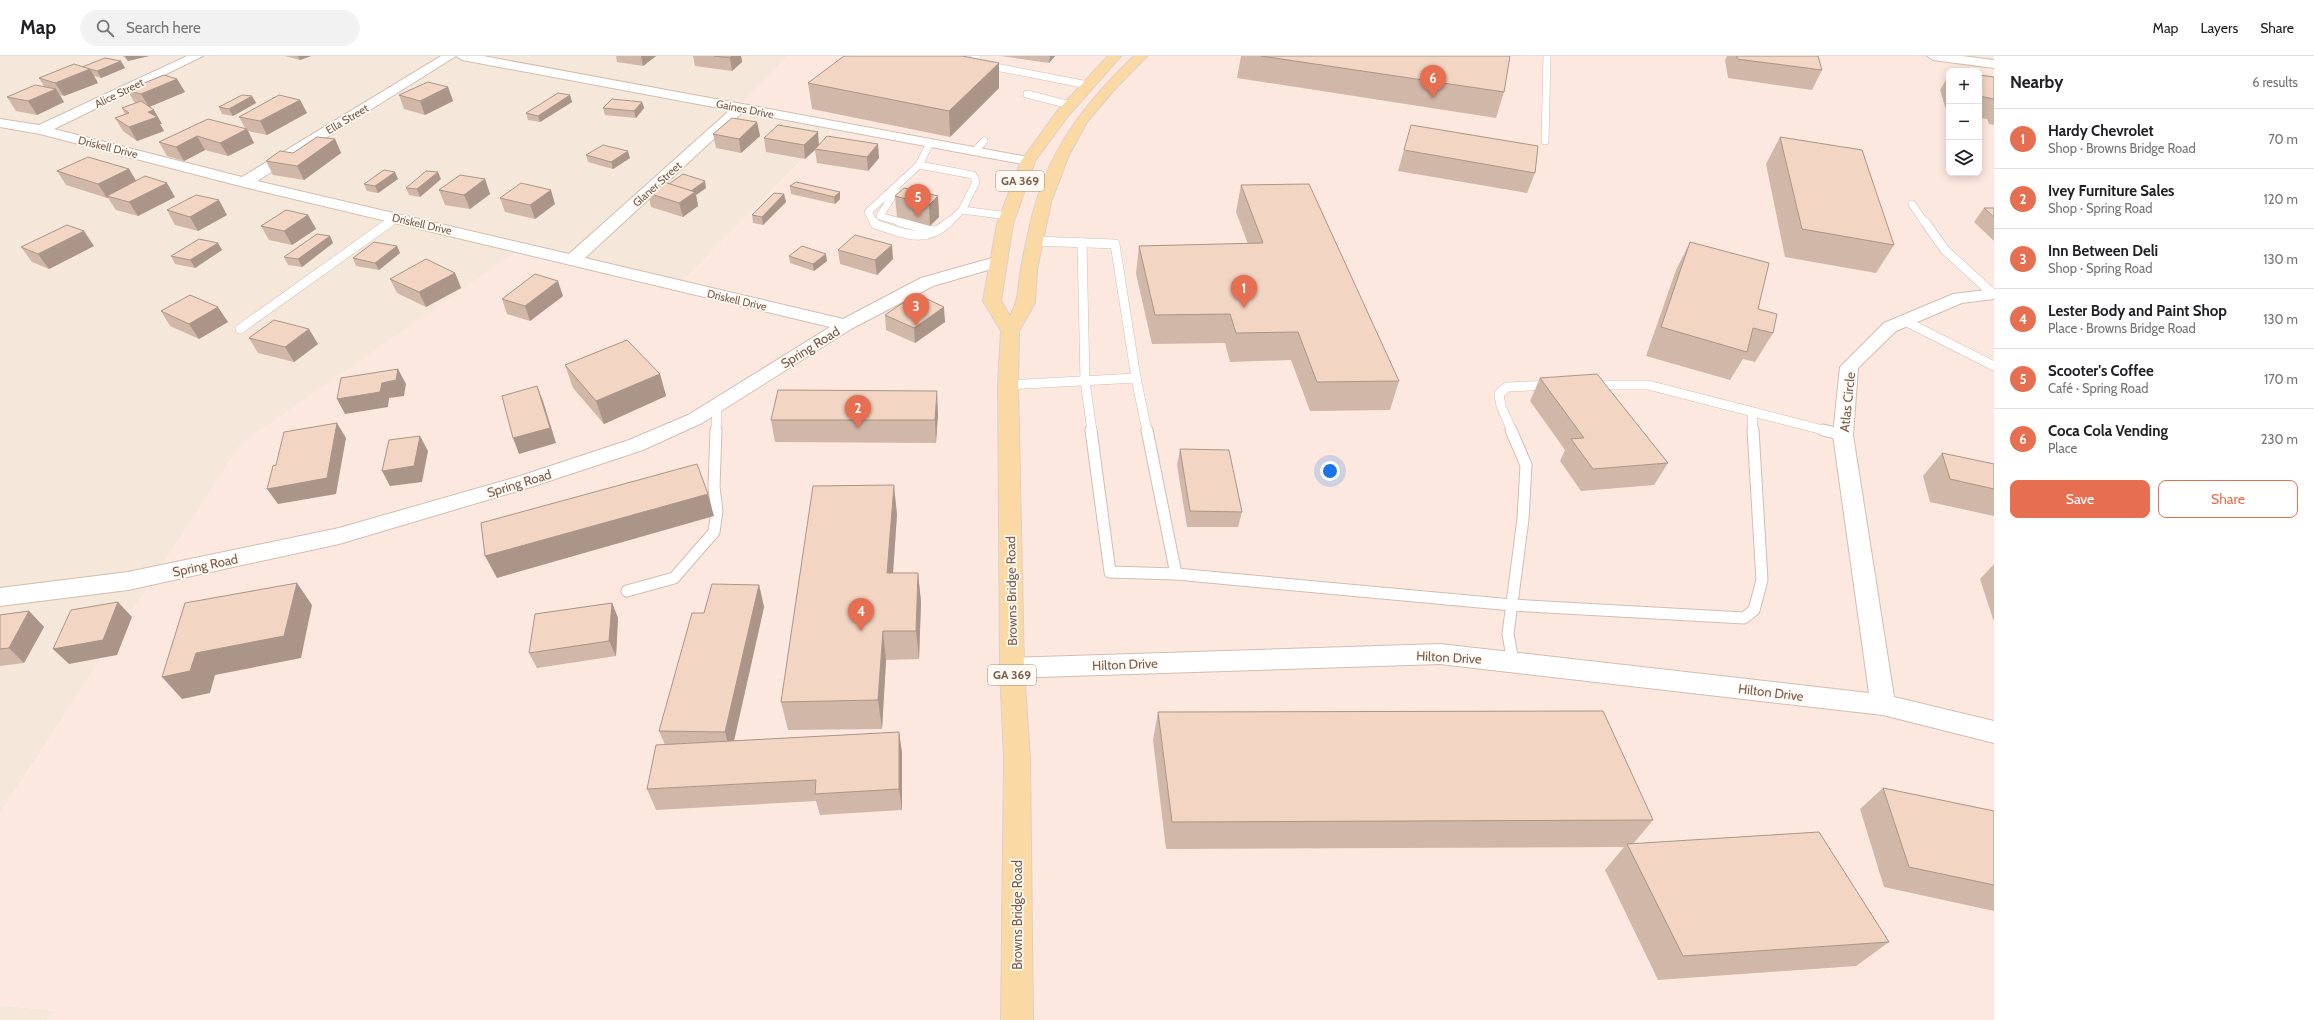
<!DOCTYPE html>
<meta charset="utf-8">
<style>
body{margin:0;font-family:Cabin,sans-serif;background:#f2f2f2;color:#202124}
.controls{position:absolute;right:12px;top:12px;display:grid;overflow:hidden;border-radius:8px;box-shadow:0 2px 10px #0003}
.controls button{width:36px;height:36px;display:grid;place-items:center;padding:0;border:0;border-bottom:1px solid #e0e0e0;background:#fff;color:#202124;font:20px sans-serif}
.you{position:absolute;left:1330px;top:415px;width:14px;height:14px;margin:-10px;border:3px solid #fff;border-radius:50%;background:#1a73e8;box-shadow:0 0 0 6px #1a73e833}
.badge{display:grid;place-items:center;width:26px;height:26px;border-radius:50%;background:#e76f51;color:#fff;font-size:13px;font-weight:700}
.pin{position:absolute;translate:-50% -33px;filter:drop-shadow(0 1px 2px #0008)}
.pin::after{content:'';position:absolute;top:21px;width:14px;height:12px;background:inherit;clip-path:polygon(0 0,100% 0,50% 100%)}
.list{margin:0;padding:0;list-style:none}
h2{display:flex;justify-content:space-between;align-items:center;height:52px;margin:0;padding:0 16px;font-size:17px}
h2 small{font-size:13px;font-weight:400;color:#757577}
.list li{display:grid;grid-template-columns:26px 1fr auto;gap:12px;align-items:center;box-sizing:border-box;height:60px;padding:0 16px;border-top:1px solid #e0e0e0}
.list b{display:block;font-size:15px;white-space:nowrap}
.list p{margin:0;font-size:13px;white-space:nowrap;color:#757577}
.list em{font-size:13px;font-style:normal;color:#757577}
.actions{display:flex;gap:8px;padding:12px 16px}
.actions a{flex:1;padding:9px 0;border:1px solid #e76f51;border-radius:8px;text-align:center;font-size:14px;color:#e76f51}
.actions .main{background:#e76f51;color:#fff}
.icon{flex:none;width:22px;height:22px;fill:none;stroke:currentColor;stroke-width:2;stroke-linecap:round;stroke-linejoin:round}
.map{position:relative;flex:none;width:1994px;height:964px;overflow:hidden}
header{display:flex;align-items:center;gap:24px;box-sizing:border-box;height:56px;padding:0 20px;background:#fff;border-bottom:1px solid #e0e0e0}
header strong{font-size:19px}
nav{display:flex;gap:22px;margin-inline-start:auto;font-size:14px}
.search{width:280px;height:36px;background:#f2f2f2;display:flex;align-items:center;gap:10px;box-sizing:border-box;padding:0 14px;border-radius:22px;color:#757577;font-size:15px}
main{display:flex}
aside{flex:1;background:#fff}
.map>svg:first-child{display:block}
</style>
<header>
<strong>Map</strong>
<div class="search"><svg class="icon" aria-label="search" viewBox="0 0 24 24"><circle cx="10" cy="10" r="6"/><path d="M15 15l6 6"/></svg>Search here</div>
<nav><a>Map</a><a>Layers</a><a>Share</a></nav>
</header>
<main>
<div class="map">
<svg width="1994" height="964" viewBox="0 0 1994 964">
<rect width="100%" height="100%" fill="#fdf6ec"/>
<g fill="#f5e8da">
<polygon points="0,0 788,0 731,58 835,71 682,226 242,387 0,758"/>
<polygon points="0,949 56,955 47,964 0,964"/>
</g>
<path fill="#fde8e0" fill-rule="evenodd" d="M788 0H1994V964H47L55 955 0 949V758L242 387 517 195 682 226 835 72 730 58ZM1949 15H1979V117H1949Z"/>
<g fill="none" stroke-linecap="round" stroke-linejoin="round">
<g stroke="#d1beb0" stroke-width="8">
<g id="lane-far2">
<polyline points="977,0 970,6 1088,29"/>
<polyline points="1027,38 1070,49"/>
<polyline points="1545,85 1547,0"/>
<polyline points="975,95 984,85"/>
<polyline points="919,109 973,119 976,126 962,154"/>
<polyline points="896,134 880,160 904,167"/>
<polyline points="1912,148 1925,167"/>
<polyline points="389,167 395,162"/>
<polyline points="874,167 868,156 919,109 930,87"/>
<polyline points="948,167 962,154 1008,160"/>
</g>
</g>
<g stroke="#d1beb0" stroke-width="10">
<g id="lane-far1">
<path d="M874 166 875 168C904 177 924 189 949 166"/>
<polyline points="900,166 934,175"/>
<polyline points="1925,166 1945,194 1993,238"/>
<polyline points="1082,187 1085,325 1092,375"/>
<polyline points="1905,265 1994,310"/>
<polyline points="240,273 390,166"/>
<polyline points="1136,322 1147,375"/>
<polyline points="1008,329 1136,322 1115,188 1035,185"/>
<polyline points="1592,329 1648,329 1827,375"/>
<polyline points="1752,356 1753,375"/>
<polyline points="716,375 717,349"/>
<polyline points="1512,375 1501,350 1499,338 1507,331 1551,329"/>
</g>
</g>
<g stroke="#d1beb0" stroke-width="13">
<g id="lane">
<polyline points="1091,374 1110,516 1176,518 1147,374"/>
<polyline points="1511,374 1526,409 1523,463 1508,578 1513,606"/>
<polyline points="1823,374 1843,379"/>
<polyline points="1176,518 1512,549 1744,562 1754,554 1762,524 1753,374"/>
<polyline points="627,535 674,522 714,476 717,455 714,431 716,374"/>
</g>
</g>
<g stroke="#d1beb0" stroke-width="2">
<g id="street">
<path d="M187 0H203L54 73 242 121 441 0H483L1028 101 1035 105 1028 109 743 56 585 202 843 263 921 222 999 200 1005 201 1007 205 1005 209 933 230 851 273 702 367 643 394 531 431 339 488 128 534 0 550V532L128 516 339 472 517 421 629 384 688 359 830 271 244 131 40 78 0 71V63L39 69ZM456 0 462 4 730 54 569 198 257 125Z"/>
<polygon points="1927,0 1962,0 1994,4 1994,12 1933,4"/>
<polygon points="1994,233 1994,243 1962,247 1896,275 1858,312 1853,379 1894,641 1994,665 1994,687 1883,659 1440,608 1012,622 1003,619 1000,612 1003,605 1012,602 1440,588 1869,637 1833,379 1840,311 1884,267 1953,238"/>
</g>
</g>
<g stroke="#dad1cd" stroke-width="2">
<path id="primary" d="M1108 0H1121L1068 60 1035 105 1013 168 1001 245 1010 260C1020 242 1017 232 1021 213 1023 198 1027 183 1030 169 1046 97 1082 50 1134 0H1147L1113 35 1087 66 1069 99 1051 146 1037 214 1035 247 1019 275 1018 329 1024 612 1030 703 1033 964H1001L1004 703 1000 612 998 329 1001 275 983 245 997 168 1021 105 1058 54Z"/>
</g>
<use href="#lane-far2" stroke="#fff" stroke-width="7"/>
<use href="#lane-far1" stroke="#fff" stroke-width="9"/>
<use href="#lane" stroke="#fff" stroke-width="11"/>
<use href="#street" fill="#fff" fill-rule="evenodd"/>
<use href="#primary" fill="#fbd9a5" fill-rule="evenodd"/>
</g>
<g fill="#d1b7a8">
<polygon points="123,0 149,0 128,5"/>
<polygon points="285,0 311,0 300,4"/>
<polygon points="616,0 656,0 643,10 617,6"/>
<polygon points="693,0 741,0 742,6 732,15 695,10"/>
<polygon points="1001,0 1055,0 1049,7"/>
<polygon points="1241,0 1510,0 1504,36 1496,62 1237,22"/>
<polygon points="1727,0 1818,0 1822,14 1812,34 1728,22 1725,4"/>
<polygon points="121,5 125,12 101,22 94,20 98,27 64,40 60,39 64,46 37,59 16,55 7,41 44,30 39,22 82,11"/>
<polygon points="1949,19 1949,57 1947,57 1940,34"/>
<polygon points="1979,19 1994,21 1994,69 1989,68 1987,63 1979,62"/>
<polygon points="177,23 185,36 149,51 162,68 160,68 164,75 137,85 123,75 115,62 125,58 122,52 135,47 127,34"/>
<polygon points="808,27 999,32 950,81 812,53"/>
<polygon points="448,31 453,45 425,59 404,53 399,39"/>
<polygon points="570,39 572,46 540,66 528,64 526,57"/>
<polygon points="252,40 256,47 233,60 222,58 219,51"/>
<polygon points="300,44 307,57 267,79 248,75 254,87 228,100 205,94 184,105 167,100 159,86 245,72 239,61"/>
<polygon points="642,46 644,52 636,62 605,59 603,52"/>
<polygon points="757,66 760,80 741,97 716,92 713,78"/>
<polygon points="1780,81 1894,189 1876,217 1785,201 1766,108"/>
<polygon points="764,82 819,88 879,102 868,115 817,107 815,94 805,103 766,96"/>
<polygon points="335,83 341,97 304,124 273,119 266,105 293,97"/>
<polygon points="1404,94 1535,117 1527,137 1398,115"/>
<polygon points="586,99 630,102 613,113 588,106"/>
<polygon points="129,113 136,125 175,141 138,160 116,154 108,142 107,142 66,129 57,115"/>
<polygon points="398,123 378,137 367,135 364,128"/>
<polygon points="441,123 420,141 409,139 406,132"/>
<polygon points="485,123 490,138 470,153 445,149 439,134"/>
<polygon points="669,128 706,132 696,139 698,150 683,161 651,151 648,137"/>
<polygon points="1241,129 1399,325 1390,354 1310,355 1291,304 1230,306 1225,287 1152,288 1136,218 1139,190 1248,188 1236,156"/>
<polygon points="790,130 840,136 840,143 835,148 791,138"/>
<polygon points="784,138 786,146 763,169 753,167 752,159"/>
<polygon points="895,140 938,140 939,161 930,170 897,161"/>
<polygon points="500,142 555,148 535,163 505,156"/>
<polygon points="1984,152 1994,152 1994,185 1974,166"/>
<polygon points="167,154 227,159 198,175 175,169"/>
<polygon points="308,159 316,173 292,189 269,184 261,170"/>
<polygon points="330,180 333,187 302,211 288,209 284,201"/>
<polygon points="1690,186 1758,253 1773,277 1755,306 1743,303 1730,324 1646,300 1676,214"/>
<polygon points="218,187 222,194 195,212 175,208 171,200"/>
<polygon points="94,190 49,213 32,206 21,191"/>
<polygon points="397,190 400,197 379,214 356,210 353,202"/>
<polygon points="838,194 893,203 877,219 840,208"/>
<polygon points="789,200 827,205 814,215 790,207"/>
<polygon points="455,217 461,232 426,251 397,237 390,223"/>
<polygon points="563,240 530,265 507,258 502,243"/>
<polygon points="161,255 228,266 199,283 170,270"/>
<polygon points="885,259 945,266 915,287 886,274"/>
<polygon points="249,282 318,288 294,306 258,297"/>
<polygon points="565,309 660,318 666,340 604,368 573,332"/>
<polygon points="1540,322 1668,407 1654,429 1581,435 1560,405 1565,394 1530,345"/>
<polygon points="938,357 936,387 775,386 771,364"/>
<polygon points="1180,393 1242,456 1238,471 1187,471 1177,409"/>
<polygon points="1942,397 1994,408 1994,460 1930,446 1923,420"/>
<polygon points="897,458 893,517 918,517 921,546 919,603 886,604 882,673 788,674 781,646"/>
<polygon points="1994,508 1994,566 1980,523"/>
<polygon points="759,529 764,551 734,685 899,676 902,697 902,754 820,759 816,745 656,754 647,733 665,689 659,675 704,557"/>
<polygon points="612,547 618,562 616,600 537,612 529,597"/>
<polygon points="29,555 44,571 24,607 0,610 0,559"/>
<polygon points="1158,656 1653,764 1633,788 1889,886 1856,910 1658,924 1605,814 1624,791 1166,793 1153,684"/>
<polygon points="1883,732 1994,755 1994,855 1884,831 1860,753"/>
</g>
<g fill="#aa9588">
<polygon points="125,0 149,0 128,5"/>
<polygon points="298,0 311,0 300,4"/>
<polygon points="641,0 656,0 643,10"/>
<polygon points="732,0 741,0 742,6 732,15 730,2"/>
<polygon points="1050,0 1055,0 1049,7"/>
<polygon points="121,5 125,12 101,22 97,15"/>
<polygon points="999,7 999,32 950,81 949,55"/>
<polygon points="90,13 98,27 64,40 55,27"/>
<polygon points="177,23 185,36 149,51 141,38"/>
<polygon points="448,31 453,45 425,59 420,45"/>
<polygon points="56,33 64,46 37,59 28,45"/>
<polygon points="570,39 572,46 540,66 538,60"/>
<polygon points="252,40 256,47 233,60 229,53"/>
<polygon points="300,44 307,57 267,79 260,65"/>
<polygon points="642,46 644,52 636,62 634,55"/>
<polygon points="154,54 162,68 160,68 164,75 137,85 129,71 148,56"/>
<polygon points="757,66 760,80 741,97 739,83"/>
<polygon points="247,73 254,87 228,100 220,87"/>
<polygon points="818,76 819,90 815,93 815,94 805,103 804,89"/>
<polygon points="197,80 205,94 184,105 176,91"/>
<polygon points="335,83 341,97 304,124 297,110"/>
<polygon points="878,88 879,102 868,115 867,101"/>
<polygon points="628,95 630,102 613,113 611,106"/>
<polygon points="129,113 138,128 107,140 108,142 107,142 98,128"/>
<polygon points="395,116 398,123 378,137 375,130"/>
<polygon points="438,116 441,123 420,141 417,133"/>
<polygon points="485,123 490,138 470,153 464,139"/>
<polygon points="705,125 706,132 696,139 698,150 683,161 679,147 689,136"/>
<polygon points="167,127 175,141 138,160 129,146"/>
<polygon points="551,134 555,148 535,163 530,149"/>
<polygon points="840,136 840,143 835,148 834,141"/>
<polygon points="784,138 786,146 763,169 762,161"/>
<polygon points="938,140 939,161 930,170 929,149"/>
<polygon points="219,144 227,159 198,175 190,161"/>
<polygon points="308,159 316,173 292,189 284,175"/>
<polygon points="84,175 94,190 49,213 38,198"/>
<polygon points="330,180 333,187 302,211 298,203"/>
<polygon points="218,187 222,194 195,212 190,204"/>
<polygon points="892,189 893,203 877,219 875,204"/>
<polygon points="397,190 400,197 379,214 375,207"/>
<polygon points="826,198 827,205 814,215 813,208"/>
<polygon points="455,217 461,232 426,251 419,236"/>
<polygon points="558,225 563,240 530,265 525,250"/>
<polygon points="218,251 228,266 199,283 189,268"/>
<polygon points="944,251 945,266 915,287 914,272"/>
<polygon points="309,273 318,288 294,306 285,291"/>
<polygon points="398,313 406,328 404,340 389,342 388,351 345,358 337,343 382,327"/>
<polygon points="660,318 666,340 604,368 596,345"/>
<polygon points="537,330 543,345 556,387 519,398 513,382"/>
<polygon points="937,335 938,357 936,387 935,364"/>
<polygon points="337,367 346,382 336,438 278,448 267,433"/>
<polygon points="420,380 428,395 422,426 390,430 382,415"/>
<polygon points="894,429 897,458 891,546 887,517"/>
<polygon points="708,438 714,460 497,522 485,500"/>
<polygon points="918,517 921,546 919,603 916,575"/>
<polygon points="297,527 312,549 301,602 215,619 210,637 182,643 162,621"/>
<polygon points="759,529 764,551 731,698 725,676"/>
<polygon points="118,546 132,561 117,599 69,608 53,593"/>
<polygon points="612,547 618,562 616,600 609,585"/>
<polygon points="29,555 44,571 24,607 9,592"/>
<polygon points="883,575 886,604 882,673 878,644"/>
<polygon points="899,676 902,697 902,754 899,733"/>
</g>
<g fill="#f3d5c3" stroke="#aa9588">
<polygon points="714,0 732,0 730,2"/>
<polygon points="844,0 962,0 999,7 949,55 808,27"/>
<polygon points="1261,0 1510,0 1504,36"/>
<polygon points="1737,0 1818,0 1822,14 1737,3"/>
<polygon points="105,2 121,5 97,15 82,11"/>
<polygon points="74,8 90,13 55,27 39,22"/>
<polygon points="164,19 177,23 141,38 127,34"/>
<polygon points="1979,19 1994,21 1994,43 1979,40"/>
<polygon points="428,26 448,31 420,45 399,39"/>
<polygon points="35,29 56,33 28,45 7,41"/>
<polygon points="558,37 570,39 538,60 526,57"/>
<polygon points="242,39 252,40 229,53 219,51"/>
<polygon points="279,39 300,44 260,65 239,61"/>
<polygon points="612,43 642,46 634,55 603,52"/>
<polygon points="141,45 154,54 148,56 157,61 129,71 115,62 129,57 122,52"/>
<polygon points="732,62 757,66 739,83 713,78"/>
<polygon points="208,63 247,73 220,87 197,80 176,91 159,86"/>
<polygon points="778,69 818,76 804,89 764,82"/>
<polygon points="1411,69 1538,90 1535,117 1404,94"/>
<polygon points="827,80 878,88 867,101 815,93"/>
<polygon points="317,81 335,83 297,110 266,105 280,95 293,97"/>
<polygon points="1780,81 1862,94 1894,189 1802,173"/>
<polygon points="603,89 628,95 611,106 586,99"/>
<polygon points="88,101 129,113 98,128 57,115"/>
<polygon points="384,114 395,116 375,130 364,128"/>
<polygon points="426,115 438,116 417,133 406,132"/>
<polygon points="683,118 705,125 691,135 669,128"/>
<polygon points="460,119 485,123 464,139 439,134"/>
<polygon points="145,120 167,127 129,146 107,140"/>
<polygon points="664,126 695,136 679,147 648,137"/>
<polygon points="796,126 840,136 834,141 790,130"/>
<polygon points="521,127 551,134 530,149 500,142"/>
<polygon points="1309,128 1399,325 1317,326 1298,276 1236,277 1230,258 1155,259 1139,190 1263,187 1241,129"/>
<polygon points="904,132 938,140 929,149 895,140"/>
<polygon points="774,137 784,138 762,161 752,159"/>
<polygon points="196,139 219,144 190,161 167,154"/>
<polygon points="1984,152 1994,152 1994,161"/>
<polygon points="286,154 308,159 284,175 261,170"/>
<polygon points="67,169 84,175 38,198 21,191"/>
<polygon points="317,178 330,180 298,203 284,201"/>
<polygon points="855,179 892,189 875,204 838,194"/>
<polygon points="199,183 218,187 190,204 171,200"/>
<polygon points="374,186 397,190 375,207 353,202"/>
<polygon points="1690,186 1769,207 1758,253 1777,258 1773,277 1753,272 1747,296 1661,271"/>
<polygon points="802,190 826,198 813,208 789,200"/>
<polygon points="426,203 455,217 419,236 390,223"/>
<polygon points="535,218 558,225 525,250 502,243"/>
<polygon points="916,238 944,251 914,272 885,259"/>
<polygon points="190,239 218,251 189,268 161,255"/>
<polygon points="274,264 309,273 285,291 249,282"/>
<polygon points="627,284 660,318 596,345 565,309"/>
<polygon points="398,313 396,324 382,327 380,336 337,343 341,322"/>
<polygon points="1597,318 1668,407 1593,413 1571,383 1584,382 1540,322"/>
<polygon points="537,330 550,372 513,382 502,340"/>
<polygon points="778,334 937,335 935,364 771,364"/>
<polygon points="337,367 327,422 267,433 273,410 276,409 284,376"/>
<polygon points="420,380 414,410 382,415 389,384"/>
<polygon points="1180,393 1229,394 1242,456 1190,455"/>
<polygon points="1942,397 1994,408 1994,433 1950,423"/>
<polygon points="697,408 708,438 485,500 481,467"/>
<polygon points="894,429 887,517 918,517 916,575 883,575 878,644 781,646 813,430"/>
<polygon points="297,527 284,580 196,597 190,615 162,621 185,547"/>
<polygon points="712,528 759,529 725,676 659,675 692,557 704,557"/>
<polygon points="118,546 103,584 53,593 71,554"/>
<polygon points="612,547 609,585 529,597 535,558"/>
<polygon points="29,555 9,592 0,593 0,559"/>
<polygon points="1603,655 1653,764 1172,766 1158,656"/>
<polygon points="899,676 899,733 815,738 816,724 647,733 656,689"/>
<polygon points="1883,732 1994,755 1994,829 1909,811"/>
<polygon points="1819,776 1889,886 1683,900 1627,788"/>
</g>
<g text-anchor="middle" stroke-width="3.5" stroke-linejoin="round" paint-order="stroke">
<g font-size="11" fill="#7a5c4d" stroke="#fffaf3">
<text transform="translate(119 37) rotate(-26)" y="4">Alice Street</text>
<text transform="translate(745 53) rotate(11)" y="4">Gaines Drive</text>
<text transform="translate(347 63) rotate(-31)" y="4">Ella Street</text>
<text transform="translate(108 91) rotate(14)" y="4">Driskell Drive</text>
<text transform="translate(657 128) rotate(-42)" y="4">Glaner Street</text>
<text transform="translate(422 168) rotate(13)" y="4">Driskell Drive</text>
<text transform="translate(737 244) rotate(13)" y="4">Driskell Drive</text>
</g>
<g fill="#fffaf3" stroke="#a28b7f" stroke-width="1">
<rect x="996" y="115" width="48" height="20" rx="3"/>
<rect x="988" y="609" width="48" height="20" rx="3"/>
</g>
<g font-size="12" font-weight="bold" fill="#7a5c4d">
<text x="1020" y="129">GA 369</text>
<text x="1012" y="623">GA 369</text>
</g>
<g font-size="13" fill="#7a5c4d" stroke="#fffaf3">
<text transform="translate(810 291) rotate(-32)" y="5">Spring Road</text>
<text transform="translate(1847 346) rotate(-84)" y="5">Atlas Circle</text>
<text transform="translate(519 427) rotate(-17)" y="5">Spring Road</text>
<text transform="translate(205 509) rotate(-12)" y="5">Spring Road</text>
<text transform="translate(1011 535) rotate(-91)" y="5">Browns Bridge Road</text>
<text transform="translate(1449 601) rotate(3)" y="5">Hilton Drive</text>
<text transform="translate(1125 608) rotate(-2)" y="5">Hilton Drive</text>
<text transform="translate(1771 636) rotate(7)" y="5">Hilton Drive</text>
<text transform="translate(1017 859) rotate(-90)" y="5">Browns Bridge Road</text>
</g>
</g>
</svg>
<div class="controls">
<button>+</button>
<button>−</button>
<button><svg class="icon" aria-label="layers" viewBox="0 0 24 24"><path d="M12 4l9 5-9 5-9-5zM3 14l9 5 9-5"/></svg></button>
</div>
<div class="you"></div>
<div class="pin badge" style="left:1244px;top:252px">1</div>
<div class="pin badge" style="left:858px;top:372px">2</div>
<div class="pin badge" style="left:916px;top:270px">3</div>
<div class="pin badge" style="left:861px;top:575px">4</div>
<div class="pin badge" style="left:918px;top:161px">5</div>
<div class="pin badge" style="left:1433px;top:42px">6</div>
</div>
<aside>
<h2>Nearby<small>6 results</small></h2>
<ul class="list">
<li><span class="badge">1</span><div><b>Hardy Chevrolet</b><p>Shop · Browns Bridge Road</p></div><em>70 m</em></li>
<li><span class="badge">2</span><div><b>Ivey Furniture Sales</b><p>Shop · Spring Road</p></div><em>120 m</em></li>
<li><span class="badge">3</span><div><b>Inn Between Deli</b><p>Shop · Spring Road</p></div><em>130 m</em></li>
<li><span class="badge">4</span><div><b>Lester Body and Paint Shop</b><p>Place · Browns Bridge Road</p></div><em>130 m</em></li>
<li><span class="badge">5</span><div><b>Scooter's Coffee</b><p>Café · Spring Road</p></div><em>170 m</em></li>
<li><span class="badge">6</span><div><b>Coca Cola Vending</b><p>Place</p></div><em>230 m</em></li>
</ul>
<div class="actions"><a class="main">Save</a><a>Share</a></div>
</aside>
</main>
